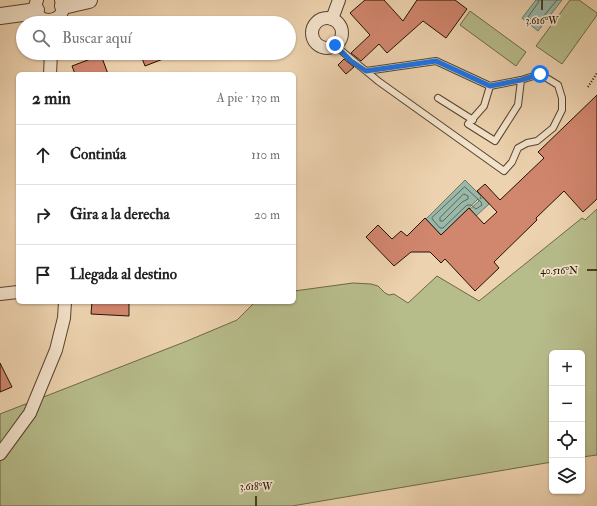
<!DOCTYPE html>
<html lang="es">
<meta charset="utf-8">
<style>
body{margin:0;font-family:"IM FELL Double Pica",serif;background:#f2f2f2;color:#222}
.controls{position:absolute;right:12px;bottom:12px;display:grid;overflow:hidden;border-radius:6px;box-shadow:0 1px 3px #0004}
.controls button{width:36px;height:36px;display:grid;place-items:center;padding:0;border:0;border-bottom:1px solid #e0e0e0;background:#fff;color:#222;font:20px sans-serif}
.stop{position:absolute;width:12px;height:12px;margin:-9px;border:3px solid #1a73e8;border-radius:50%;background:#fff}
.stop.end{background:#1a73e8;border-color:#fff;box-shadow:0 1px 4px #0008}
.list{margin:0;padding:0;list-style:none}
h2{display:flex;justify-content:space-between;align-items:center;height:52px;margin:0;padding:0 16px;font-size:17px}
h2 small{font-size:13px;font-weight:400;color:#767676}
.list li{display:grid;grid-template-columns:26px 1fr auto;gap:12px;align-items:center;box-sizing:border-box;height:60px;padding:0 16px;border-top:1px solid #e0e0e0}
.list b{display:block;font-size:15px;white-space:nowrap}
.list em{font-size:13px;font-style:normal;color:#767676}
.icon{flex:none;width:22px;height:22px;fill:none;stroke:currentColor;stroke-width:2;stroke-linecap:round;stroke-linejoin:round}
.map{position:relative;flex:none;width:597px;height:506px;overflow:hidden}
.search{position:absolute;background:#fff;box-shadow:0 1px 3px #0004;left:16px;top:16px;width:280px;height:44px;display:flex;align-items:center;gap:10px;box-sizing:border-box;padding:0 14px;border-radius:22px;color:#767676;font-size:15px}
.panel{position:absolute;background:#fff;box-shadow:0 1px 3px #0004;left:16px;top:72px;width:280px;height:232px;border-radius:6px}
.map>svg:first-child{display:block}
</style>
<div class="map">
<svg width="597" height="506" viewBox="0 0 597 506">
<rect width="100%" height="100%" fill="#edd2af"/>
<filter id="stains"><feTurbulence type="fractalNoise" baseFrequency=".005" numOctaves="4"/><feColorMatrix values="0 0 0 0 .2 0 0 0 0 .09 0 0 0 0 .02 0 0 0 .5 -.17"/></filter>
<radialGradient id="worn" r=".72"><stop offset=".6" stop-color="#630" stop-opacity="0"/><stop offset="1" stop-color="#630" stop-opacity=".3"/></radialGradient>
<g fill="#b7bc8b" stroke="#6d6846">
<polygon points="570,0 579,0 597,13 597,15 562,64 536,46"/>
<polygon points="470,11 526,52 516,66 460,25"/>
<polygon points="597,209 597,455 582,457 582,353 552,353 552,462 292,506 0,506 0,414 187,341 237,320 255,302 294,302 294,291 353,283 371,284 378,286 385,293 389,295 394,294 408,303 437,276 479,301 582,218 585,220"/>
</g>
<g fill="#99b8aa" stroke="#6a7666">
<polygon points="536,0 562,0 538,31 522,18"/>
<polygon points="465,180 481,196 480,199 483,197 489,204 476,216 470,209 479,201 478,199 441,235 426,219"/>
</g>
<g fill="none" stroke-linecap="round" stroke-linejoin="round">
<g stroke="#5e6655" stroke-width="1">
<polyline points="539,0 538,3 528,17 537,24 557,0"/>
<polygon points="465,187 481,202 482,205 476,209 471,205 467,205 443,228 440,228 433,220 432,218"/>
<polygon points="464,194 468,196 468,199 462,202 443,221 440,221 440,218"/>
</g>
</g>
<g fill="#d1866e" stroke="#231300">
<polygon points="365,0 384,0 403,21 417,0 455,0 467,9 446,38 423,21 387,53 379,44 361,61 351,53 370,35 350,13"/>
<polygon points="140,53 176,53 176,54 145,66"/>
<polygon points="101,55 108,74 75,74 72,66"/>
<polygon points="344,59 354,67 346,74 338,65"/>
<polygon points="597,95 597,199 583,212 564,191 536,218 537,220 494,262 499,268 475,291 445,259 441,263 430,252 411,252 394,266 366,237 378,225 392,239 401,231 407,236 425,218 441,235 469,208 484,224 497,212 477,191 485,184 500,200 544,158 538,152"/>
<polygon points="92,302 129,302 129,316 91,314"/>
<polygon points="0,363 12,387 0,392"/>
</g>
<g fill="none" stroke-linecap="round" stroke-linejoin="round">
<g stroke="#56432c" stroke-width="8">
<g id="service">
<path d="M335 45C349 58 364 69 378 81L504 171 512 162 518 148 527 143 537 141 553 128 562 110V98L558 85 540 74 521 80 490 86 436 61 366 71"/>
<polyline points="490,86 484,106 468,124 495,141 518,105 521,80"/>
<polyline points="438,98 473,120"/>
</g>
</g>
<g stroke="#56432c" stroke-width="14">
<g id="minor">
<path d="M37 0C26 27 72 26 61 0"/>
<circle cx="327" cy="33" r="15"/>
<polyline points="332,19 339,0"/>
<polyline points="50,74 51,53"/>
<polyline points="0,294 18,292"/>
<polyline points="0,454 30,413 56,350 64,318 65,302"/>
</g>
</g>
<g stroke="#56432c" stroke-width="18">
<g id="tertiary">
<polyline points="63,6 89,0"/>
<polyline points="0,16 30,12 36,10"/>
</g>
</g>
<polyline stroke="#231300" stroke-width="2" stroke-dasharray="1 2" stroke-linecap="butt" points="588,87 597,73"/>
<use href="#service" stroke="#f3e2cb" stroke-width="6"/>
<use href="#minor" stroke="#f3e2cb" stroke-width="12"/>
<use href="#tertiary" stroke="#f3e2cb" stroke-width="16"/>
</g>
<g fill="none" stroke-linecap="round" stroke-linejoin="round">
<polyline stroke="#1a73e8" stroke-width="5" points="335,45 351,61 366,71 436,61 490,86 521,80 540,74"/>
</g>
<path fill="none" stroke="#231300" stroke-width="1.5" d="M542 0V10M587 270H597M256 496V506"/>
<g font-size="10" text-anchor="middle" fill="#231300" stroke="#f3e2cb" stroke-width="3.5" stroke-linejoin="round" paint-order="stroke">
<text x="542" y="24">3.616°W</text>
<text x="559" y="274">40.516°N</text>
<text x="256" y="490">3.618°W</text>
</g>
<rect width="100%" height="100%" filter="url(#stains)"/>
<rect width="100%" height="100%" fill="url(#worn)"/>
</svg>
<div class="controls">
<button>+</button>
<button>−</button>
<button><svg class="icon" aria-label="locate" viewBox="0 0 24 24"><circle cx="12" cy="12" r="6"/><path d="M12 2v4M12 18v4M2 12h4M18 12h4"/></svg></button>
<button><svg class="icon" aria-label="layers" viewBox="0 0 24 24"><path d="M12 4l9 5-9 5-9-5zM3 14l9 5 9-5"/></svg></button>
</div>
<div class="stop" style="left:540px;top:74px"></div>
<div class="stop end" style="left:335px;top:45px"></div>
<div class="search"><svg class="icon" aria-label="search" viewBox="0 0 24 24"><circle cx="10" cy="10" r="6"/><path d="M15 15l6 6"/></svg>Buscar aquí</div>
<section class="panel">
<h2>2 min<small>A pie · 130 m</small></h2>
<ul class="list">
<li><svg class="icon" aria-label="ahead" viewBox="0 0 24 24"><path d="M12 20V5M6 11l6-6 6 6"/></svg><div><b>Continúa</b></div><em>110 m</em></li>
<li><svg class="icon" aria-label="right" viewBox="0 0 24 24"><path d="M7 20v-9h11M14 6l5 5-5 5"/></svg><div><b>Gira a la derecha</b></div><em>20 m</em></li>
<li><svg class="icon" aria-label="arrive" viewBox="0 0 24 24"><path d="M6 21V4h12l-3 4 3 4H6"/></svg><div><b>Llegada al destino</b></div></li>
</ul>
</section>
</div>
